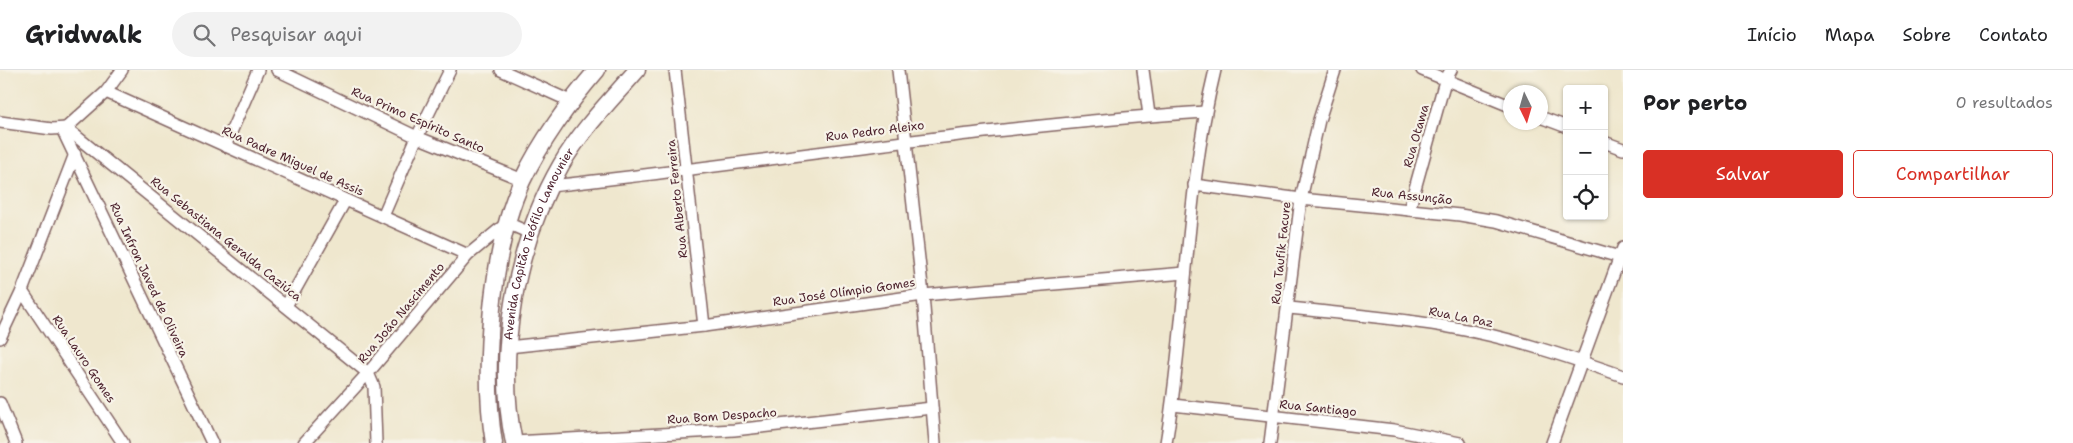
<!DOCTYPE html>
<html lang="pt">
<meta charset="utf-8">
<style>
body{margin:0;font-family:"Shantell Sans",sans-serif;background:#f2f2f2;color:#202124}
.controls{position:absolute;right:15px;top:15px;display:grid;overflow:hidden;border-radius:5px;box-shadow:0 1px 4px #0004}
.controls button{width:45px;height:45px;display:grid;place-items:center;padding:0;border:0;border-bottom:1px solid #e0e0e0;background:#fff;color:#202124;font:25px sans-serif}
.compass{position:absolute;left:1503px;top:15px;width:45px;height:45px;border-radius:50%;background:#fff;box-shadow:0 1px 4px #0004;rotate:175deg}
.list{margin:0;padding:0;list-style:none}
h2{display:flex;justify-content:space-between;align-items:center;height:65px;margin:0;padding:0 20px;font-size:21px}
h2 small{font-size:16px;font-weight:400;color:#757577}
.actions{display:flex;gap:10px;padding:15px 20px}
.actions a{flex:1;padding:11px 0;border:1px solid #d93025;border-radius:5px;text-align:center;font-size:18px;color:#d93025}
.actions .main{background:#d93025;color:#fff}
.icon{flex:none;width:28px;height:28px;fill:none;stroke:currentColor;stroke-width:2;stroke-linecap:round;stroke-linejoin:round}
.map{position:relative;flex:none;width:1623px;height:373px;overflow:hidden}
header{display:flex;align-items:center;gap:30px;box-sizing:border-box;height:70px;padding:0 25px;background:#fff;border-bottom:1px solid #e0e0e0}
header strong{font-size:24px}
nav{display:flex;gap:28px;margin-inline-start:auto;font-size:18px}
.search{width:350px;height:45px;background:#f2f2f2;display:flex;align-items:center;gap:12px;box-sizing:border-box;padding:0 18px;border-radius:28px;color:#757577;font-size:19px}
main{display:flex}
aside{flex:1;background:#fff}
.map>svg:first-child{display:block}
</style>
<header>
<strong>Gridwalk</strong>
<div class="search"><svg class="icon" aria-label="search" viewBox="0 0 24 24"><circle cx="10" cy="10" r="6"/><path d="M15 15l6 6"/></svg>Pesquisar aqui</div>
<nav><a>Início</a><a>Mapa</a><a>Sobre</a><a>Contato</a></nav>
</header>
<main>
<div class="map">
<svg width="1623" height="373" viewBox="0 0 1623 373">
<rect width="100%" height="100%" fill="#f7f3e8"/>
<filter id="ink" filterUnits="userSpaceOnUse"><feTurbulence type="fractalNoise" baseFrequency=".02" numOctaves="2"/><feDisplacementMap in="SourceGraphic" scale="10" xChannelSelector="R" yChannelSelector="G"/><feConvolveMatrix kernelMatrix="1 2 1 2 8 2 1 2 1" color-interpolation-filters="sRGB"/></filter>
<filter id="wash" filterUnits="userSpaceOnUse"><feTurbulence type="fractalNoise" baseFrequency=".0096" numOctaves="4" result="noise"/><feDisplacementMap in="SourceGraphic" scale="20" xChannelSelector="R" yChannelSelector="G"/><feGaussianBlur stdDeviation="1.12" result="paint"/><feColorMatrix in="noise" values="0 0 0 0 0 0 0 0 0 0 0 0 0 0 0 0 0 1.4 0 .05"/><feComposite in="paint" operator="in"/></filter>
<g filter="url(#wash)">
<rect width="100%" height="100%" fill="#efe7ce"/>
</g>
<g filter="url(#ink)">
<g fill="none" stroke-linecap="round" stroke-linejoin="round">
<g stroke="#846564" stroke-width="14">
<g id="minor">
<polyline points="277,0 417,67 523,110"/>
<polyline points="501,0 570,31"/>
<polyline points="675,0 704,256"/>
<polyline points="898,0 923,225 935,373"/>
<polyline points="1143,0 1149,45"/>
<polyline points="1422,0 1510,36"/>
<polyline points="106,22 468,185"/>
<polyline points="1540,47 1567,57"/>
<polyline points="0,52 52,59 66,58"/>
<polyline points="66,58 368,303 374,317 376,373"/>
<polyline points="66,58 106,22 122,0"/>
<polyline points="62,59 212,373"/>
<polyline points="1604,72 1623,79"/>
<polyline points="225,76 258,0"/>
<polyline points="1194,115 1301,129 1460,145 1496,151 1623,188"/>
<path d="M550 116C768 92 985 56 1205 42"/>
<polyline points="1409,140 1445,11 1451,0"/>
<polyline points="383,146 417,67 450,0"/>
<polyline points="22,221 123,373"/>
<polyline points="286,236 345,131"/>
<path d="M1289 238C1344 244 1400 248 1455 258 1512 268 1569 287 1623 306"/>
<polyline points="0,268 22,221 75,84"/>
<polyline points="508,277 704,256 923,225 1185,203"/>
<polyline points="0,333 16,373"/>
<polyline points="1173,335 1394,360 1460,373"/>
<polyline points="514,372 734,360 932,338"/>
<polyline points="304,373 368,303 468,185 507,153 530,163"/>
<path d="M1166 373C1187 249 1185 122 1215 0"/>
<polyline points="1270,373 1301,129 1319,50 1335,0"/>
<polyline points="1552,373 1623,178"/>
</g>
</g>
<g stroke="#846564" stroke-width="19">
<g id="secondary">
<path d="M494 373C482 300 491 178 522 111 540 73 570 31 597 0"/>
<path id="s1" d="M514 373C495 284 516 173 561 95 581 60 611 30 637 0"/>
</g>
</g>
<use href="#minor" stroke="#fff" stroke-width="11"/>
<use href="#secondary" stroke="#fff" stroke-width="16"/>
</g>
</g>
<g text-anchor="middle" stroke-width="4.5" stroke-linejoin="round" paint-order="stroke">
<g font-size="12" fill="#4a1f2b" stroke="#f7f3e8">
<text transform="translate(418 50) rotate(24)" y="4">Rua Primo Espírito Santo</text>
<text transform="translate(875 61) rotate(-7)" y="4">Rua Pedro Aleixo</text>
<text transform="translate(1416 66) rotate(-74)" y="4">Rua Otawa</text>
<text transform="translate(293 91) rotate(24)" y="4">Rua Padre Miguel de Assis</text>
<text transform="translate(1412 126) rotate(6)" y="4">Rua Assunção</text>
<text transform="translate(677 129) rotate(-96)" y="4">Rua Alberto Ferreira</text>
<text transform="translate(226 169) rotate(39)" y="4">Rua Sebastiana Geralda Caziúca</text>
<text dy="4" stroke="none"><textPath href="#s1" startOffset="205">Avenida Capitão Teófilo Lamounier</textPath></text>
<text transform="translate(1281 183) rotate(-84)" y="4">Rua Taufik Facure</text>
<text transform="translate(149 210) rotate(65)" y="4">Rua Infron Javed de Oliveira</text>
<text transform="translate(844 222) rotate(-8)" y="4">Rua José Olímpio Gomes</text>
<text transform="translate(401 243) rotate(-50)" y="4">Rua João Nascimento</text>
<text transform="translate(1461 247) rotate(11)" y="4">Rua La Paz</text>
<text transform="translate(84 289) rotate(56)" y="4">Rua Lauro Gomes</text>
<text transform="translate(1318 338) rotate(6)" y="4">Rua Santiago</text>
<text transform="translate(722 346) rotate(-4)" y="4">Rua Bom Despacho</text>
</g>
</g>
</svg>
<div class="controls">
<button>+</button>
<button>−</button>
<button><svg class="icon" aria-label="locate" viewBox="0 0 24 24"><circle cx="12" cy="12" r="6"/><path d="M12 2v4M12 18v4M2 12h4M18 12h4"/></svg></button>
</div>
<svg class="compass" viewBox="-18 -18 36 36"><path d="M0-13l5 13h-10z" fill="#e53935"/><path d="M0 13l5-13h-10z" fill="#757577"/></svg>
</div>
<aside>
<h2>Por perto<small>0 resultados</small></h2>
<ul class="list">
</ul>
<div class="actions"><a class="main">Salvar</a><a>Compartilhar</a></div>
</aside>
</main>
